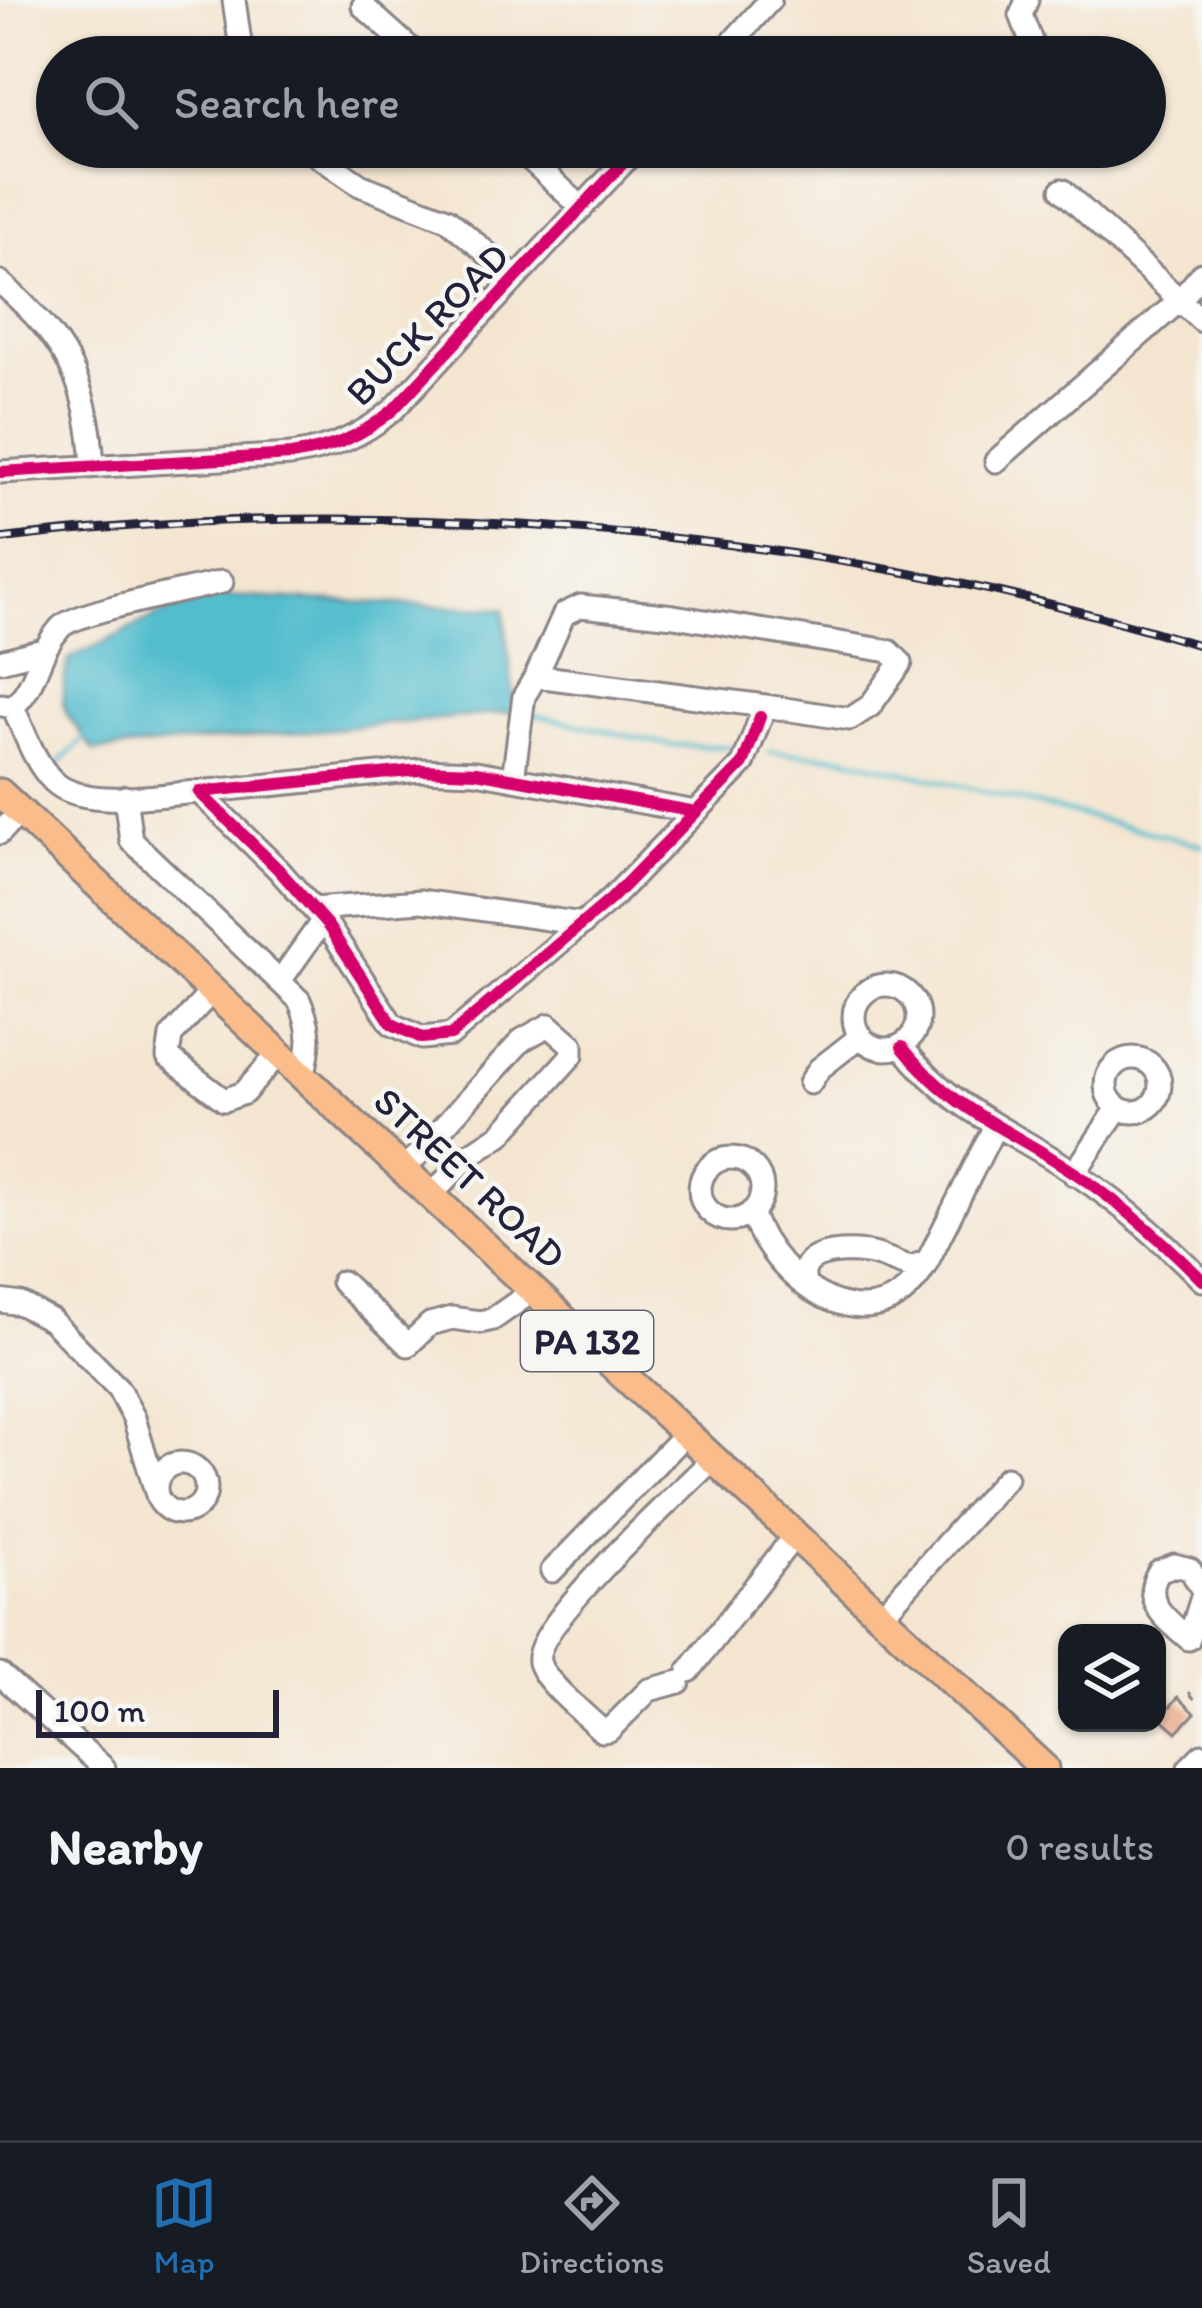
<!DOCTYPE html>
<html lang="en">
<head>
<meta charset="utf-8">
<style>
	:root { --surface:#171b24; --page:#242831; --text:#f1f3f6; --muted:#9ea1a6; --line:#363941; --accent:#1f6fb2 }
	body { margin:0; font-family:Itim,sans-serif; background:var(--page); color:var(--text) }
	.controls { position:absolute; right:36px; bottom:36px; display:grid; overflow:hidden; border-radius:24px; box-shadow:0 3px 9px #0004 }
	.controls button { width:108px; height:108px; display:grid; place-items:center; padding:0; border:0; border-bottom:3px solid var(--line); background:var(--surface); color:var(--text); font:60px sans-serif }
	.scale { position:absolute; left:36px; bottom:30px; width:243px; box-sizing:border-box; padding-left:12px; border:6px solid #22223b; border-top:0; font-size:33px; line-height:42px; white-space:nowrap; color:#22223b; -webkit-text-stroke:9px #f6f6f2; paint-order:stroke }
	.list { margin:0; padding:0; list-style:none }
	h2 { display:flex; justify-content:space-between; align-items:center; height:156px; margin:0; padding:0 48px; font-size:51px }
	h2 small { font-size:39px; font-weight:400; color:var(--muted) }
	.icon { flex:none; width:66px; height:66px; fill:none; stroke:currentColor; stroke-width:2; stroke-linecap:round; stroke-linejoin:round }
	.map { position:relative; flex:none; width:1202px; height:1768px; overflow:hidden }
	.search { position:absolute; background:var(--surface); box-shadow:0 3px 9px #0004; left:36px; right:36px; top:36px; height:132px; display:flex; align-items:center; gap:30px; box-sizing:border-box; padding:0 42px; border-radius:66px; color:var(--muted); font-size:45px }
	.sheet { height:372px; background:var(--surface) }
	nav { display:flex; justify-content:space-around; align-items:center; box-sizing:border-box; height:168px; border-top:3px solid var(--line); background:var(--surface); font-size:33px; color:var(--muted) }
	nav a { display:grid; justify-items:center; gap:6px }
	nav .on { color:var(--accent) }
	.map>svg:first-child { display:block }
	.water { fill:#52bdce; stroke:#3a7084; stroke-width:3 }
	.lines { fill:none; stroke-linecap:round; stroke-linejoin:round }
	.stream { stroke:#52bdce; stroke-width:4.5 }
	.building { fill:#e7a07b }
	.minor-casing { stroke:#8b8486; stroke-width:27 }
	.major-casing { stroke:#8b8486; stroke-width:33 }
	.path { stroke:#8b8486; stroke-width:3; stroke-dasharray:9 9; stroke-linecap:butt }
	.minor { stroke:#fff; stroke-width:21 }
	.major { stroke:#f9bc8a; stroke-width:27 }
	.rail-casing { stroke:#22223b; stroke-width:9 }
	.rail { stroke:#f6f6f2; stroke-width:4.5; stroke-dasharray:14; stroke-linecap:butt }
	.cycleway-casing { stroke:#f6f6f2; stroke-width:20 }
	.cycleway { stroke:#d6006c; stroke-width:12 }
	.labels { text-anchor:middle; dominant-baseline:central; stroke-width:9; stroke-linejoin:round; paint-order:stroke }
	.shield { fill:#f6f6f2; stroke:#626272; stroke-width:3 }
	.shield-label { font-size:36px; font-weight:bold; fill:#22223b }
	.street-label { font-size:39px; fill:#22223b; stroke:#f6f6f2 }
</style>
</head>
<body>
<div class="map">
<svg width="1202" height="1768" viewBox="0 0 1202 1768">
	<rect width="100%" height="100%" fill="#f6f6f2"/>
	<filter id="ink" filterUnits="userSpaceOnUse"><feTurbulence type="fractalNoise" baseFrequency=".00833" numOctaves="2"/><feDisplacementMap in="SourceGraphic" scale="24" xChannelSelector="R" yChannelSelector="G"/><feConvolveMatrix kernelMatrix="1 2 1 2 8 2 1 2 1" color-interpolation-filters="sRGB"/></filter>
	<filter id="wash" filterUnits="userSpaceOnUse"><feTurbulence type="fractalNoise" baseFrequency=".004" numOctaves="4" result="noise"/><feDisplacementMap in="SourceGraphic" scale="48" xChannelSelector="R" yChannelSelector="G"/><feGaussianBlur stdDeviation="2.7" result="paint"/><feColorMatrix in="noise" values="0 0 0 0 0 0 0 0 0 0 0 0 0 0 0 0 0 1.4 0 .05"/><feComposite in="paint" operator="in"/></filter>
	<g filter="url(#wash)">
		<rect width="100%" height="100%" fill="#f4e5d0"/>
		<path class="water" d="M200,595L504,609L515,712L94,751C65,708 55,716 69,659Z"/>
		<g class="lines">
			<path class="stream" d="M530,714L670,745L736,747
				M770,752L843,757L1202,845
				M57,765L85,738"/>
		</g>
		<g id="blocks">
			<path class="building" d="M1178,1697L1195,1713L1177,1732L1161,1718Z"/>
		</g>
	</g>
	<g filter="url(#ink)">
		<use href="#blocks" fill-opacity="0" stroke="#8b8486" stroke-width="3"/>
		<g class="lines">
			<defs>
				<path id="minor" d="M234,0L242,57
					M1027,0L1021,15L1031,41
					M363,6L420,57
					M719,57L770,0
					M305,147L360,185L447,219L516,278
					M517,147L582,208
					M1062,190L1202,321
					M0,282C65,340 87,377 93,465
					M996,461L1180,300L1202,274
					M0,472L291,455C331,449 362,436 393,410L638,147
					M0,661L43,650
					M2,705L13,707C24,731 34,762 53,781C82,810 161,794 199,792
					M13,707C39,683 35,656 60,628C75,611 192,590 222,582
					M513,779L524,696L536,676
					M125,797L131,840L299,1000C312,1029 311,1046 303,1076
					M696,812L476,772L420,770L199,792L278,869L328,926L392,1024L422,1038L451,1035L611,899L743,764L765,706L850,719L870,706L901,663L889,651L674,616L581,606L564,614L536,676L765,706
					M0,833L20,812
					M313,909L421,901L583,924
					M280,981L323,920
					M854 1017a32 32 0 1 1 64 0a32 32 0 1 1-64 0Z
					M212,991L171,1036L168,1057L224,1100L244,1093L279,1053
					M902,1047C950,1107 996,1123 1058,1162C1111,1195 1159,1236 1202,1280
					M1106 1085a27 27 0 1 1 54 0a27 27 0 1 1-54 0Z
					M810,1083L819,1069L861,1036
					M700 1189a31 31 0 1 1 62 0a31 31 0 1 1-62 0Z
					M404,1170L522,1040L549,1025L572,1045V1055L500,1135L471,1154L431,1195
					M1074,1174L1118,1108
					M751,1212C776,1287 879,1356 928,1260
					M342,1282L408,1345L430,1324L452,1318L480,1322L493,1319L533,1291
					M806,1286C793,1250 844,1250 867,1253C884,1255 897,1265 913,1267L928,1260L995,1126
					M0,1301L21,1304L51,1320L118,1388L134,1418L156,1492
					M156 1488a25 25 0 1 1 50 0a25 25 0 1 1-50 0Z
					M552,1571L686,1433
					M1202,1589L1190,1569L1174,1565L1159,1571C1140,1601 1167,1620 1189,1639L1202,1597
					M881,1616L1006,1478
					M689,1671L795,1535
					M0,1674L104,1768
					M679,1682L649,1690L609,1730L602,1731C586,1715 544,1682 539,1662C532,1626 683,1489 713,1459
					M1189,1768L1202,1755"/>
				<path id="major" d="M0,793L1044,1768"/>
			</defs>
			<use href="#minor" class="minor-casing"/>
			<use href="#major" class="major-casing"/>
			<path class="path" d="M1189,1692L1195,1700"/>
			<use href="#minor" class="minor"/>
			<use href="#major" class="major"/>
			<defs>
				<path id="rail" d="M0,539C387,491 830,531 1202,646"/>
			</defs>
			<use href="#rail" class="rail-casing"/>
			<use href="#rail" class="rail"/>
			<defs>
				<path id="cycleway" d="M0,472L291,455C331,449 362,436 393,410L638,147
					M696,812L476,772L420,770L199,792L278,869L328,926L392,1024L422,1038L451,1035L611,899L743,764L760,717
					M902,1047C950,1107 996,1123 1058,1162C1111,1195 1159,1236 1202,1280"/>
			</defs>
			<use href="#cycleway" class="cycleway-casing"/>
			<use href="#cycleway" class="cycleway"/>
		</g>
	</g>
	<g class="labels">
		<rect class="shield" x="521" y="1311" width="132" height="60" rx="9"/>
		<g class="shield-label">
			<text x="587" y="1341">PA 132</text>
		</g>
		<g class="street-label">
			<text transform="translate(427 324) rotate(-45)">BUCK ROAD</text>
			<text transform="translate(470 1178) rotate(43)">STREET ROAD</text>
		</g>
	</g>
</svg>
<div class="controls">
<button><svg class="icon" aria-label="layers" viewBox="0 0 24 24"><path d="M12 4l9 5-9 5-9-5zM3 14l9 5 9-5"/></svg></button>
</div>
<div class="scale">100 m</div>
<div class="search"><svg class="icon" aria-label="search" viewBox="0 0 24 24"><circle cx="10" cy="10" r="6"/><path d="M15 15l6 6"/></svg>Search here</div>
</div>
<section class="sheet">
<h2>Nearby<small>0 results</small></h2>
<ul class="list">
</ul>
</section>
<nav>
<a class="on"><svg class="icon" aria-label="map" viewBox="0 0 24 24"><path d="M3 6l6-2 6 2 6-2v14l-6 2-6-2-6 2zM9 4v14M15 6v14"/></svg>Map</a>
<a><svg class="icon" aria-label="directions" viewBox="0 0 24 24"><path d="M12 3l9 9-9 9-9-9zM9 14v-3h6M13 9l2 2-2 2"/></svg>Directions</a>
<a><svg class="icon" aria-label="saved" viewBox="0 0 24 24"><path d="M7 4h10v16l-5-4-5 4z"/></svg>Saved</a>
</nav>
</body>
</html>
